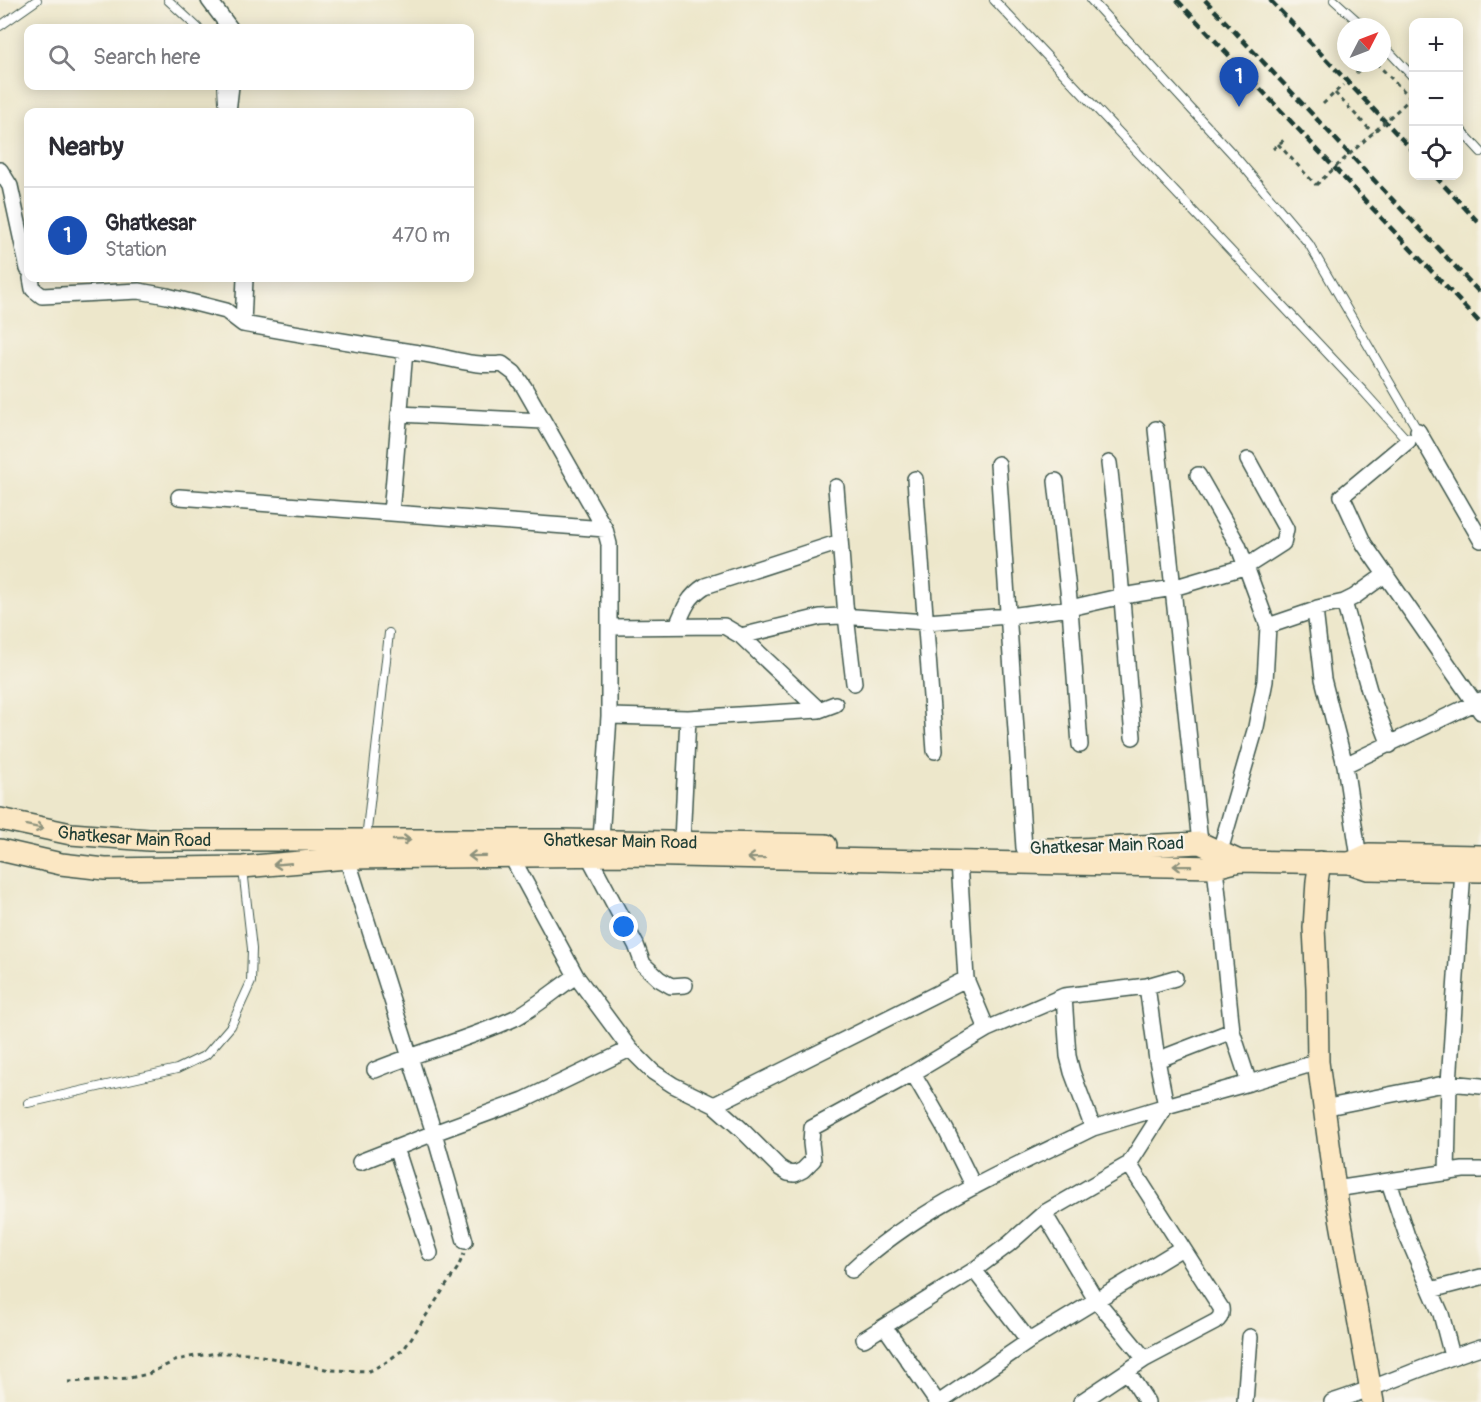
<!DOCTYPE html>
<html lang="en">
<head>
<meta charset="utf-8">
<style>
	:root { --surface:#fff; --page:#f2f2f3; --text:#2b2b33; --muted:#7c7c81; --line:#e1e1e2; --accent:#0b8043 }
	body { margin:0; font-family:Pangolin,sans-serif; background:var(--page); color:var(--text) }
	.controls { position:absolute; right:18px; top:18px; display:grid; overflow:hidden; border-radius:12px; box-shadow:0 3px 15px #0003 }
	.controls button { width:54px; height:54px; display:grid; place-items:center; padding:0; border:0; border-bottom:2px solid var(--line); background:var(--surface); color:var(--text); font:30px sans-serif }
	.compass { position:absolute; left:1337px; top:18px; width:54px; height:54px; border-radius:50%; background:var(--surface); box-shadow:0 3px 15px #0003; rotate:48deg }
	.you { position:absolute; left:624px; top:927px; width:21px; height:21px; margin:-15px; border:4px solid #fff; border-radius:50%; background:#1a73e8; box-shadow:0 0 0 9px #1a73e833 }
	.badge { display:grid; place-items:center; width:39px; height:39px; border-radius:50%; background:var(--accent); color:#fff; font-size:20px; font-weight:700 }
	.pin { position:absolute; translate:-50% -50px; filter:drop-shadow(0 2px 3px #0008) }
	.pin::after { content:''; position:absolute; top:32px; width:21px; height:18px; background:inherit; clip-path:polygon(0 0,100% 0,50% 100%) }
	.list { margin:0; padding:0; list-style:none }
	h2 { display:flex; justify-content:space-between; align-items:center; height:78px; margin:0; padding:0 24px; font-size:26px }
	h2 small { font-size:20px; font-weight:400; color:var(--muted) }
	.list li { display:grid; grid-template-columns:39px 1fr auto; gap:18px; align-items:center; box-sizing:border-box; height:96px; padding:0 24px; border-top:2px solid var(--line) }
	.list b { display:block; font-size:22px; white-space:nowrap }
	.list p { margin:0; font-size:20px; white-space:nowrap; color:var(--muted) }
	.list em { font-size:20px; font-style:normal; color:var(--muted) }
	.icon { flex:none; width:33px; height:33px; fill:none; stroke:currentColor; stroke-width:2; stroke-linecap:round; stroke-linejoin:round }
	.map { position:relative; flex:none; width:1481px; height:1402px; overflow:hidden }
	.search { position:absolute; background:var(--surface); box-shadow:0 3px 15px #0003; left:24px; top:24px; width:450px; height:66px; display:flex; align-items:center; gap:15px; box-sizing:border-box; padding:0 21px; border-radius:12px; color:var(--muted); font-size:22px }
	.panel { position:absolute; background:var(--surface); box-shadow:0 3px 15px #0003; left:24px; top:108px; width:450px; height:174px; border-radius:12px }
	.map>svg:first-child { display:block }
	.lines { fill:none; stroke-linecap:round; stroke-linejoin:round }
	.service-casing { stroke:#3e564b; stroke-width:10 }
	.minor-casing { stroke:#3e564b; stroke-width:18 }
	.secondary-casing { stroke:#3e564b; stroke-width:24 }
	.path { stroke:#3e564b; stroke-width:3; stroke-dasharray:4.5 4.5; stroke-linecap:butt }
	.service { stroke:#fff; stroke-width:8 }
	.minor { stroke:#fff; stroke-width:15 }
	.secondary { stroke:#fbe7c3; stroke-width:21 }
	.rail { stroke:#1f3d34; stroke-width:4.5; stroke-dasharray:9 4.5; stroke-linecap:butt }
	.path-bridge { stroke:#3e564b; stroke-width:3; stroke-dasharray:4.5 4.5; stroke-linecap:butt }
	.oneway { stroke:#8d927c }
	.labels { text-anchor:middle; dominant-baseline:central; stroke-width:4.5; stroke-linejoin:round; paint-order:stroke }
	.street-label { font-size:18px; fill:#1f3d34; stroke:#f7f3e8 }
</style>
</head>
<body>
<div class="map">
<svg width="1481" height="1402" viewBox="0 0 1481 1402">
	<rect width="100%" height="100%" fill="#f7f3e8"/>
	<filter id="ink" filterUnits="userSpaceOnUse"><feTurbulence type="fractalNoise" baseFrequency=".0167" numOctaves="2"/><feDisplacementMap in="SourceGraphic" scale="12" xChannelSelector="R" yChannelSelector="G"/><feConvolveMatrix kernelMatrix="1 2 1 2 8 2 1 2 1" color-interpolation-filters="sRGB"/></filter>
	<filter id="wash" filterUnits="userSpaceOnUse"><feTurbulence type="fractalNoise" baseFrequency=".008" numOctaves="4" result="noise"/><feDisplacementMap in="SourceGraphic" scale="24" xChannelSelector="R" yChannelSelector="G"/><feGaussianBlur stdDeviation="1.35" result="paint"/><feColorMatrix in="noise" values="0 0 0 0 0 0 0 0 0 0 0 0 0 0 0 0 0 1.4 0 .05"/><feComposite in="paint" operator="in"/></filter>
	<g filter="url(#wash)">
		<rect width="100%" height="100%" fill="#ede7cb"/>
	</g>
	<g filter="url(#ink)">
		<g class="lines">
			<defs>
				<path id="service" d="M168,0L198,28
					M994,0L1364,392L1408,441L1410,440
					M1091,0L1239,161L1309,244L1418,431
					M1334,0L1364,27
					M0,26L37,0
					M1382,44L1414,78
					M222,86L223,102
					M1458,127L1481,152
					M366,839L389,633
					M28,1103L177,1069L206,1055L231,1026L251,982L252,949L243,869"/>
				<path id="minor" d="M209,0L230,28
					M228,112L231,86
					M0,170L10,186L28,269
					M31,278L33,289L42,296L139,291L167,296L226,311L243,324
					M245,278L243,324C304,335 364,345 425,354C451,358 475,367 502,364L514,373L524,387L605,529L609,544V716L601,840
					M399,414L543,421
					M1156,429L1200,843
					M1418,431L1481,540
					M1408,441L1342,496L1364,544L1481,712
					M1109,463C1120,554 1125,645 1133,737
					M998,464L1024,848
					M1198,475L1238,545L1268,626L1265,681L1256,727L1220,851
					M915,479L935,751
					M1056,481L1070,608L1080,745
					M836,487L846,616L854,683
					M179,497L605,529
					M391,513L405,351
					M1344,602L1369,690L1390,745
					M677,626C684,608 689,596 705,586L840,542
					M1268,626L1315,610
					M609,627L724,626L741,636L820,617L841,616L926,622L1009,616L1070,608L1123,596L1173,588L1247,566L1283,543L1286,529L1248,460
					M741,636L819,710
					M609,716L688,718L819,710L835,704
					M1345,765L1481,700
					M682,841L688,718
					M588,855L636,945L643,964L659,979L671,986L685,985
					M511,856L576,976L630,1049L653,1072L673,1085L714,1105L741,1129L780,1168L788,1173L795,1174L803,1170L813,1160L811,1143L812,1128L913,1073
					M347,858L434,1133L360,1162
					M1359,858L1345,765L1323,679L1315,610L1317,608L1344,602L1354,597L1386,574
					M959,861L966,979L987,1029L1064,996L1147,986L1175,978
					M1215,867L1232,1031L1249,1083L1318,1062
					M1147,986L1157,1060
					M1232,1031L1157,1060L1166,1106L1249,1083
					M375,1070C421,1051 470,1039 515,1018C536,1007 556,989 576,976
					M714,1105L966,979
					M1323,1108L1449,1083L1481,1086
					M396,1148L430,1253
					M1447,1173L1449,1083L1463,870
					M1389,1182L1407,1236L1441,1314L1452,1356
					M974,1187L946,1130L913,1073L987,1029
					M1335,1189L1463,1170H1481
					M1044,1213L1096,1300L1145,1359
					M465,1241L434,1133L524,1100L630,1049
					M852,1270C920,1206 1010,1169 1093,1128
					M974,1270L1029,1341
					M1431,1290L1481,1277
					M885,1327L937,1402
					M864,1339L974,1270L1009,1244L1044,1213L1129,1164L1166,1106L1093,1128L1072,1072L1068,1056L1064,996
					M1127,1371L1147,1402
					M940,1402L1029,1341L1182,1248
					M1081,1402L1145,1359L1215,1322C1221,1318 1222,1314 1221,1308L1129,1164
					M1245,1402L1250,1337
					M1332,1402C1383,1386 1430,1363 1481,1347"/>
				<g id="secondary">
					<path id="s1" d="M0,819L71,834L149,840H563L826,845"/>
					<path d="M1046,849H1079L1200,843L1239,861"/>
					<path d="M0,850L61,864L105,869L243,867L347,858L631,855L1215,867L1239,861L1350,863L1368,869L1481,871"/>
					<path d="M1320,862L1317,881L1314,928L1317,988L1318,1062L1335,1189L1373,1402"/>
					<path d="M1350,863L1369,854L1481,856"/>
				</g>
			</defs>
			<use href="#service" class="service-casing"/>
			<use href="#minor" class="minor-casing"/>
			<use href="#secondary" class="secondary-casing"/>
			<path class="path" d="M1376,63L1411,98
				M1356,73L1367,63
				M1335,93L1373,133
				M1323,104L1343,85
				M1278,144L1316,185
				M1273,149L1286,138
				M68,1382L130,1378L148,1374L175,1361L189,1357L218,1353H247L330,1370L369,1371L385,1363L404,1349L457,1269L464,1254"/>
			<use href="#service" class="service"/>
			<use href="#minor" class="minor"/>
			<use href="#secondary" class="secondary"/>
			<path class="rail" d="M1177,0L1481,324
				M1205,0L1481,294
				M1270,0L1414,152
				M1435,176L1481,225"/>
			<path class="path-bridge" d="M1316,185L1411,98"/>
		</g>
		<defs><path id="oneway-shaft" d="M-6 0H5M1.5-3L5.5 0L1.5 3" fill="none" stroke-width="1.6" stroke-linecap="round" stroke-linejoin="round" transform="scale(1.5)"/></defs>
		<g class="oneway">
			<use href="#oneway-shaft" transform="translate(35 827) rotate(12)"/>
			<use href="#oneway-shaft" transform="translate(402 840)"/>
			<use href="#oneway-shaft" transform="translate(477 856) rotate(179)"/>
			<use href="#oneway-shaft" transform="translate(756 858) rotate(-179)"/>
			<use href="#oneway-shaft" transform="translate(282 864) rotate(175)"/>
			<use href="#oneway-shaft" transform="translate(1182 866) rotate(-179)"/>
		</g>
	</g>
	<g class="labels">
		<g class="street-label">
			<text stroke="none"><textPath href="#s1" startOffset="136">Ghatkesar Main Road</textPath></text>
			<text stroke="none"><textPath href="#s1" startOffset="622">Ghatkesar Main Road</textPath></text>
			<text transform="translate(1107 846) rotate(-2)">Ghatkesar Main Road</text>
		</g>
	</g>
</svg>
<div class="controls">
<button>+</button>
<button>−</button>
<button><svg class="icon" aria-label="locate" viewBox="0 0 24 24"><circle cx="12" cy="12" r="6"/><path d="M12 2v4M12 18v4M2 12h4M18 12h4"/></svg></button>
</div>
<svg class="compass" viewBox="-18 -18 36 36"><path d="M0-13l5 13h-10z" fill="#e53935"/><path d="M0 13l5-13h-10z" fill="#7c7c81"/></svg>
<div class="you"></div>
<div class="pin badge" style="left:1239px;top:107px;background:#1a4fb4">1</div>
<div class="search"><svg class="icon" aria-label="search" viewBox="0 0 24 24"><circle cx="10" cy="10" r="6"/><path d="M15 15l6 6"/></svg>Search here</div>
<section class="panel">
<h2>Nearby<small></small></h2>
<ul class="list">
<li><span class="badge" style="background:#1a4fb4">1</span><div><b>Ghatkesar</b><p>Station</p></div><em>470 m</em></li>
</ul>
</section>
</div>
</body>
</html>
